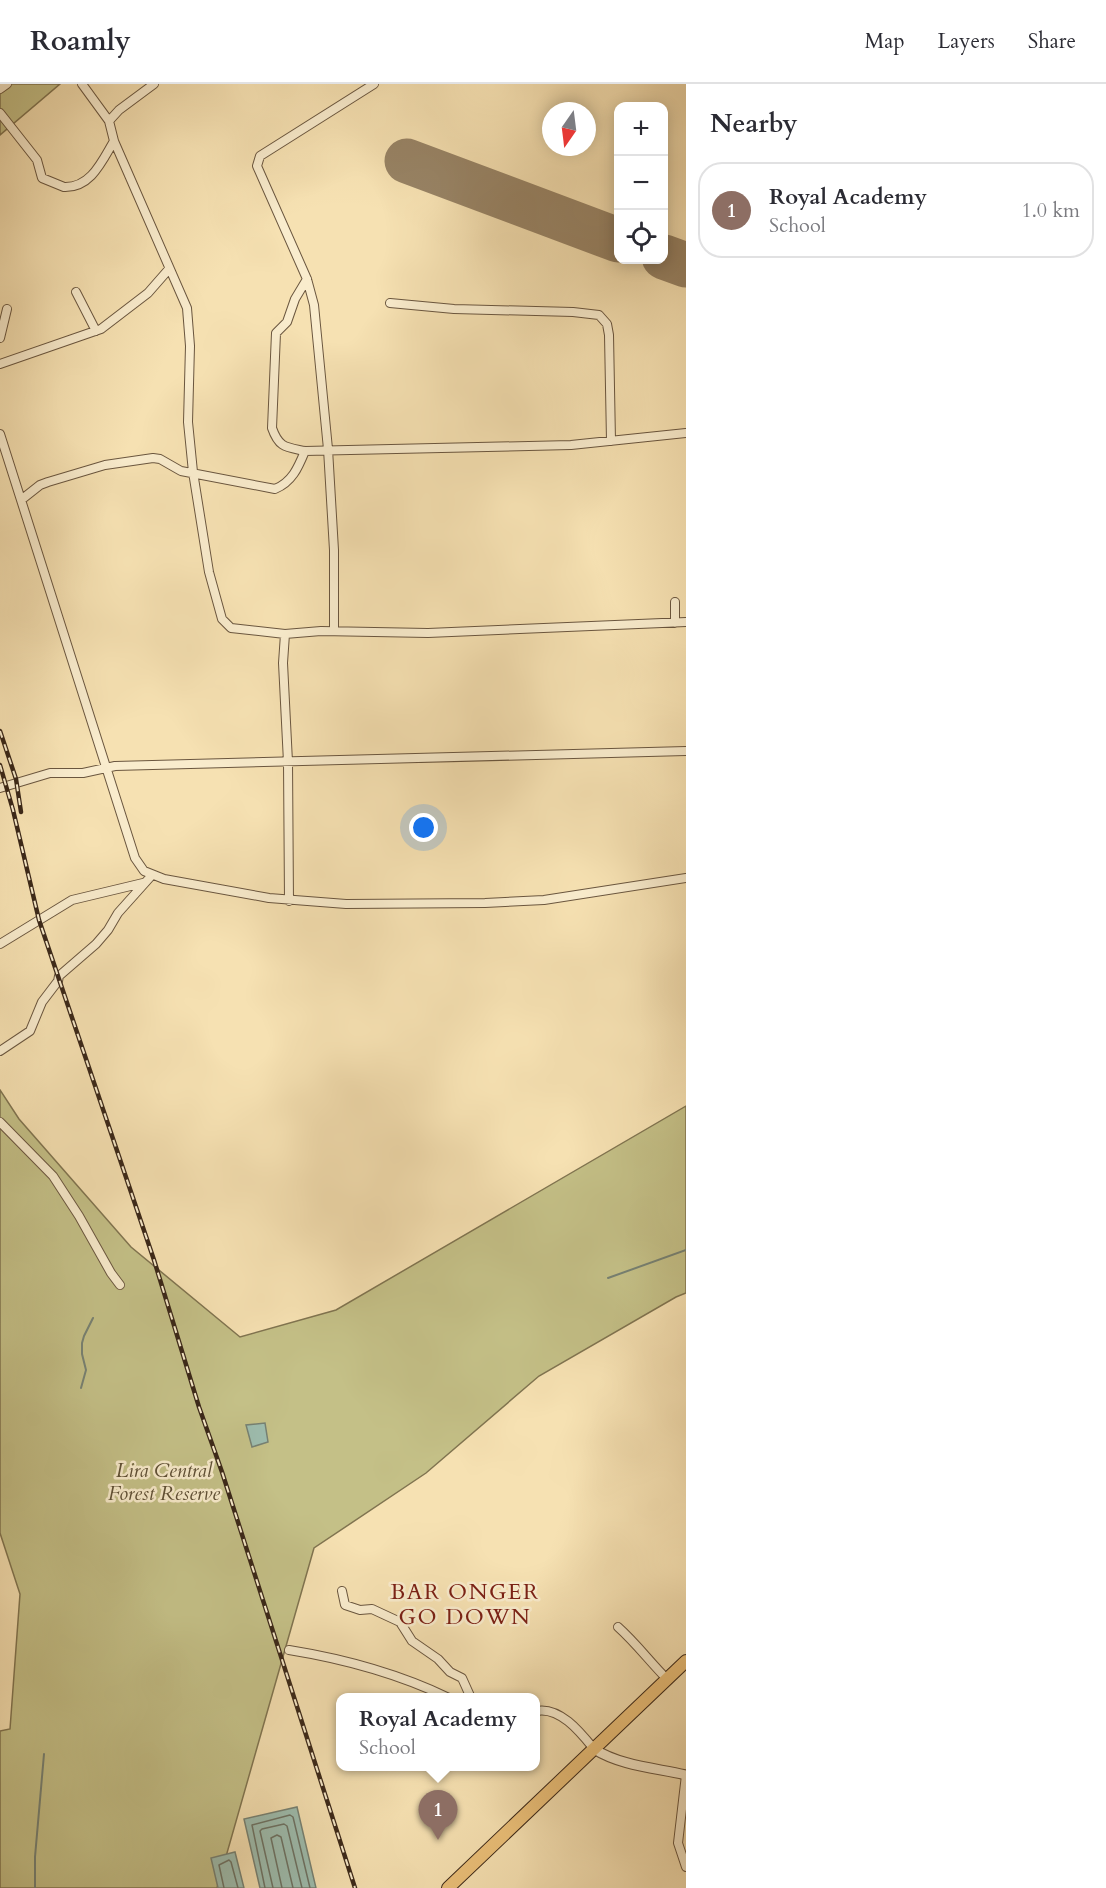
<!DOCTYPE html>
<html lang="en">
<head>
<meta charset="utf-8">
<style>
	:root { --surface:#fff; --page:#f7f7f7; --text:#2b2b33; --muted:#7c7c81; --line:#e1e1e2; --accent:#8f2418 }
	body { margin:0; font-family:Cardo,serif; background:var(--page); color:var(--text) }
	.controls { position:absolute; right:18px; top:18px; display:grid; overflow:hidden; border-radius:12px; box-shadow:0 3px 15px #0003 }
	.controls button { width:54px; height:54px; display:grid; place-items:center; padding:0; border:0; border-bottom:2px solid var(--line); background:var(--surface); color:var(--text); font:30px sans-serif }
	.compass { position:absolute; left:542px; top:18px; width:54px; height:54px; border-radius:50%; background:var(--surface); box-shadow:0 3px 15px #0003; rotate:194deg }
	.you { position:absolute; left:424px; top:744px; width:21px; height:21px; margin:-15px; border:4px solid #fff; border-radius:50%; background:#1a73e8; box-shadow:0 0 0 9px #1a73e833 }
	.badge { display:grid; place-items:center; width:39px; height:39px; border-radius:50%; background:var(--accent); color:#fff; font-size:20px; font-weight:700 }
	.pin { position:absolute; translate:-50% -50px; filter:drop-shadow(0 2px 3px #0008) }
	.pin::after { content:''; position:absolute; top:32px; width:21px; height:18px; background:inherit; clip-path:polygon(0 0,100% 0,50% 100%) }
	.popup { position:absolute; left:336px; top:1609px; width:204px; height:78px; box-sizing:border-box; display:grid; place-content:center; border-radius:12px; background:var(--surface); filter:drop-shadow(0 2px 4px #0005); font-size:20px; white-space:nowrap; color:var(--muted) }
	.popup b { font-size:22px; color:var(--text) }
	.popup::after { content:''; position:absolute; left:50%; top:100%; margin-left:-12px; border:12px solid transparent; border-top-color:var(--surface) }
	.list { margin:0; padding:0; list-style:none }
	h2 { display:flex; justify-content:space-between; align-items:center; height:78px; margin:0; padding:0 24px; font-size:26px }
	h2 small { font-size:20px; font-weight:400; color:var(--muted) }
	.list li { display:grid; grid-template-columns:39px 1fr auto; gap:18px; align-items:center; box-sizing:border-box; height:96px; margin:0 12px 12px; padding:0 12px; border:2px solid var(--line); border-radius:24px }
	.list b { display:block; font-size:22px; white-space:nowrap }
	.list p { margin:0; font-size:20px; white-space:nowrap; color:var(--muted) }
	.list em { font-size:20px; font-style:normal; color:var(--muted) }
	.icon { flex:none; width:33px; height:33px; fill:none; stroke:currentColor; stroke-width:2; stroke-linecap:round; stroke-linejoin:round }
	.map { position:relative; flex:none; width:686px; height:1804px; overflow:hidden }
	header { display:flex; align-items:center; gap:36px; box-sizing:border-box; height:84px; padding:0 30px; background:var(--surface); border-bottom:2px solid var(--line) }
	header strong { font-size:28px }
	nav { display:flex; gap:33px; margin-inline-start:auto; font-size:21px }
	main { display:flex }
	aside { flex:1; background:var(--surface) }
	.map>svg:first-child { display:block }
	.green { fill:#c4c087; stroke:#807450; stroke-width:1.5 }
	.water { fill:#9dbdaf; stroke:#768173; stroke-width:1.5 }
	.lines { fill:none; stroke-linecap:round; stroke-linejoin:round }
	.shore { stroke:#6c7264; stroke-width:1.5 }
	.stream { stroke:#768173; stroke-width:2 }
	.runway { stroke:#988466; stroke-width:45 }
	.minor-casing { stroke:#6a563f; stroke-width:10 }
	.tertiary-casing { stroke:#6a563f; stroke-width:11 }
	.primary-casing { stroke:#3b2819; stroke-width:14 }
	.minor { stroke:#f9eccd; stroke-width:8 }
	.tertiary { stroke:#f9eccd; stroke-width:9 }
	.primary { stroke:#ebc079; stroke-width:12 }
	.rail-casing { stroke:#3b2819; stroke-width:4.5 }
	.rail { stroke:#f9eccd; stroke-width:2; stroke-dasharray:7; stroke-linecap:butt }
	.labels { text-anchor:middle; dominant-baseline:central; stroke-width:5; stroke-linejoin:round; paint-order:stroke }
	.park-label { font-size:20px; font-style:italic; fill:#5d4e34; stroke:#f9eccd }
	.quarter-label { font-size:22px; letter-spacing:1.5px; fill:#7a1f14; stroke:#f9eccd }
</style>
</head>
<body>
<header>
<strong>Roamly</strong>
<nav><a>Map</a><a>Layers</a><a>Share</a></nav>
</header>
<main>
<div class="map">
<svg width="686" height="1804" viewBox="0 0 686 1804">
	<rect width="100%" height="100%" fill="#f6e1b2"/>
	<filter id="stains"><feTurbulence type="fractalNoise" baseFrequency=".00333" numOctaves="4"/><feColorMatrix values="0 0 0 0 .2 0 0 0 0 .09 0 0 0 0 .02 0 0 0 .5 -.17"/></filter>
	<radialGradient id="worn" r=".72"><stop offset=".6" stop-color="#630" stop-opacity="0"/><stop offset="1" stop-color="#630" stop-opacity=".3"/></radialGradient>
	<path class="green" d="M0,0H60L0,51Z
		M0,1006L19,1035L131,1163L240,1253L336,1226L686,1022V1209L676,1213L539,1292L426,1389L314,1464L217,1804H0V1647L10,1645L20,1510L0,1449Z"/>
	<path class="water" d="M265,1339L268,1358L252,1363L246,1341Z
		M297,1723L316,1804H260L244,1735Z
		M235,1768L244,1804H218L211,1774Z"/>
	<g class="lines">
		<path class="shore" d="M224,1804L219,1781L229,1776L231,1778L238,1804
			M265,1804L252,1741L290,1731L293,1733L310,1804
			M273,1804L260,1747L262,1745L284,1740L287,1742L302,1804
			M282,1804L271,1754L277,1751L281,1753L293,1804"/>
		<path class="stream" d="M608,1194L686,1166
			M81,1304L86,1286L82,1270V1259L84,1252L93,1234
			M35,1804V1773L44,1670"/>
		<path class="runway" d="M407,77L618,156
			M664,173L686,181"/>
		<defs>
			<path id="minor" d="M82,0L109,37L114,57L187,224L190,262L188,338L193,388L209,488L222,535L231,544L285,550
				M0,5L7,0
				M0,29L37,76L42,94L64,103C91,104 102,77 114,57
				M109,37L119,26L154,0
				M76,208L96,247
				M390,219L454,225L573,228L599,231L607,240L609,251L611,357
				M0,254L7,225
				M0,280L101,245L148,209L169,185
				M0,350L135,774L144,787L164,795L269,814L346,820L485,819L544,816L686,794
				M305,367C286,363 279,364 272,344L276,249L287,238L295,215L307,195
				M21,416L40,401L48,398L105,381L153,374L160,375L181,387L275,405C292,398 298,384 305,367L571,361L686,349
				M675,518V539
				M334,547V466L328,365L314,221L307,195L257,82L260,72L374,0
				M0,704L50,689H83L115,682L686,667
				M289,817L288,678L283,579L285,550L321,547L428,549L686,538
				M0,860L72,816L143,799
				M0,967L30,947L42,918L58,897L59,892L96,860L108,846L118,829L152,791
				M0,1038L53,1092L79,1132L111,1189L120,1201
				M342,1507L345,1521L360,1526L372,1525L400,1538L412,1557L438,1575L450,1588L462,1594L471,1614
				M618,1543C636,1559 650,1578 667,1595
				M289,1566C345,1575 397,1589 449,1614
				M536,1627C560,1622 581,1649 594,1665
				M686,1691L678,1759L686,1783"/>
			<path id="tertiary" d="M594,1665C621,1682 656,1684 686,1691"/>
			<path id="primary" d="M448,1804L686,1577"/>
		</defs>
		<use href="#minor" class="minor-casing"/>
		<use href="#tertiary" class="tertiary-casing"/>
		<use href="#primary" class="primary-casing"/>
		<use href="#minor" class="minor"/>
		<use href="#tertiary" class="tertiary"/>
		<use href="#primary" class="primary"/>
		<defs>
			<path id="rail" d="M0,647L16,695L21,728
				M0,681L13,726L39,836L154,1176L199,1323L222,1388L355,1804"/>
		</defs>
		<use href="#rail" class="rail-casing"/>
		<use href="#rail" class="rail"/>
	</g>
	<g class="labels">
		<g class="park-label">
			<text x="164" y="1386">Lira Central<tspan x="164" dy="23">Forest Reserve</tspan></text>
		</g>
		<g class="quarter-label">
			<text x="465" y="1508">BAR ONGER<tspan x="465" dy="25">GO DOWN</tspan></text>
		</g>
	</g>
	<rect width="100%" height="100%" filter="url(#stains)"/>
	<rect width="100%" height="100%" fill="url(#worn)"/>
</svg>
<div class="controls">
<button>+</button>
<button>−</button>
<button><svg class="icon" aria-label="locate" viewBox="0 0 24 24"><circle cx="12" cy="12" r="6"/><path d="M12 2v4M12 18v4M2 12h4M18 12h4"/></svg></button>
</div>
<svg class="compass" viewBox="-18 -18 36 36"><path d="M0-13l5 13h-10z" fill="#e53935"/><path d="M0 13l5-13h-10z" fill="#7c7c81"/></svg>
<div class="you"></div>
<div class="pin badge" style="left:438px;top:1756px;background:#8d6e63">1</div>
<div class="popup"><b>Royal Academy</b>School</div>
</div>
<aside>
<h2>Nearby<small></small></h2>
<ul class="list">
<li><span class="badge" style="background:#8d6e63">1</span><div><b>Royal Academy</b><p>School</p></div><em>1.0 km</em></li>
</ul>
</aside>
</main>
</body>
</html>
